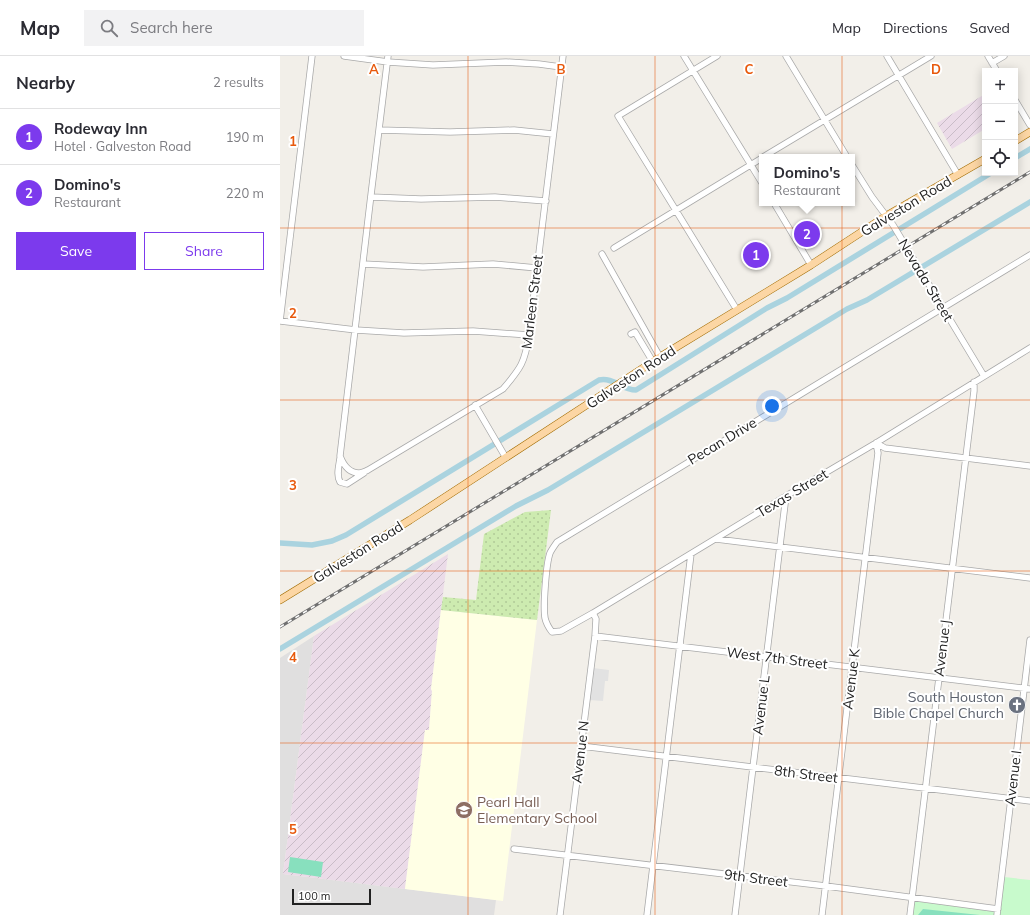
<!DOCTYPE html>
<html lang="en">
<head>
<meta charset="utf-8">
<style>
	:root { --surface:#fff; --page:#f2f2f3; --text:#2b2b33; --muted:#7c7c81; --line:#e1e1e2; --accent:#7c3aed }
	body { margin:0; font-family:Mulish,sans-serif; background:var(--page); color:var(--text) }
	.controls { position:absolute; right:12px; top:12px; display:grid; overflow:hidden; border-radius:0px; box-shadow:0 2px 10px #0003 }
	.controls button { width:36px; height:36px; display:grid; place-items:center; padding:0; border:0; border-bottom:1px solid var(--line); background:var(--surface); color:var(--text); font:20px sans-serif }
	.scale { position:absolute; left:12px; bottom:10px; width:79px; box-sizing:border-box; padding-left:4px; border:2px solid #222; border-top:0; font-size:11px; line-height:14px; white-space:nowrap; color:#222; -webkit-text-stroke:3px #fff; paint-order:stroke }
	.you { position:absolute; left:492px; top:350px; width:14px; height:14px; margin:-10px; border:3px solid #fff; border-radius:50%; background:#1a73e8; box-shadow:0 0 0 6px #1a73e833 }
	.badge { display:grid; place-items:center; width:26px; height:26px; border-radius:50%; background:var(--accent); color:#fff; font-size:13px; font-weight:700 }
	.pin { position:absolute; translate:-50% -50%; border:2px solid #fff; box-shadow:0 1px 4px #0006 }
	.popup { position:absolute; left:479px; top:98px; width:96px; height:52px; box-sizing:border-box; display:grid; place-content:center; border-radius:0px; background:var(--surface); filter:drop-shadow(0 1px 3px #0005); font-size:13px; white-space:nowrap; color:var(--muted) }
	.popup b { font-size:15px; color:var(--text) }
	.popup::after { content:''; position:absolute; left:50%; top:100%; margin-left:-8px; border:8px solid transparent; border-top-color:var(--surface) }
	.list { margin:0; padding:0; list-style:none }
	h2 { display:flex; justify-content:space-between; align-items:center; height:52px; margin:0; padding:0 16px; font-size:17px }
	h2 small { font-size:13px; font-weight:400; color:var(--muted) }
	.list li { display:grid; grid-template-columns:26px 1fr auto; gap:12px; align-items:center; box-sizing:border-box; height:56px; padding:0 16px; border-top:1px solid var(--line) }
	.list b { display:block; font-size:15px; white-space:nowrap }
	.list p { margin:0; font-size:13px; white-space:nowrap; color:var(--muted) }
	.list em { font-size:13px; font-style:normal; color:var(--muted) }
	.actions { display:flex; gap:8px; padding:12px 16px }
	.actions a { flex:1; padding:9px 0; border:1px solid var(--accent); border-radius:0px; text-align:center; font-size:14px; color:var(--accent) }
	.actions .main { background:var(--accent); color:#fff }
	.icon { flex:none; width:22px; height:22px; fill:none; stroke:currentColor; stroke-width:2; stroke-linecap:round; stroke-linejoin:round }
	.map { position:relative; flex:none; width:750px; height:859px; overflow:hidden }
	header { display:flex; align-items:center; gap:24px; box-sizing:border-box; height:56px; padding:0 20px; background:var(--surface); border-bottom:1px solid var(--line) }
	header strong { font-size:19px }
	nav { display:flex; gap:22px; margin-inline-start:auto; font-size:14px }
	.search { width:280px; height:36px; background:var(--page); display:flex; align-items:center; gap:10px; box-sizing:border-box; padding:0 14px; border-radius:0px; color:var(--muted); font-size:15px }
	main { display:flex }
	aside { flex:1; background:var(--surface) }
	.map>svg:first-child { display:block }
	.residential { fill:#e0dfdf }
	.industrial { fill:url(#industrial-furrows) }
	.education { fill:#ffffe5 }
	.grass { fill:url(#grass-dots) }
	.park { fill:#c8facc }
	.pitch { fill:#88e0be }
	.parking { fill:#e2e2e2 }
	.lines { fill:none; stroke-linecap:round; stroke-linejoin:round }
	.canal { stroke:#aad3df; stroke-width:5.5 }
	.minor-casing { stroke:#a9a9a9; stroke-width:7 }
	.major-casing { stroke:#a06b00; stroke-width:8 }
	.minor { stroke:#fff; stroke-width:5.5 }
	.major { stroke:#fcd6a4; stroke-width:7 }
	.rail-casing { stroke:#707070; stroke-width:3 }
	.rail { stroke:#fff; stroke-width:1.5; stroke-dasharray:4.5; stroke-linecap:butt }
	.grid { fill:none; stroke:#e8590c; stroke-width:1; stroke-opacity:0.55 }
	.labels { text-anchor:middle; dominant-baseline:central; stroke-width:4; stroke-linejoin:round; paint-order:stroke }
	.street-label { font-size:14px; fill:#222; stroke:#fff }
	.worship-label { font-size:14px; fill:#5b616d; stroke:#fff; text-anchor:end }
	.education-label { font-size:14px; fill:#785e54; stroke:#fff; text-anchor:start }
	.grid-label { font-size:13px; text-anchor:middle; font-weight:bold; fill:#e8590c; stroke:#fff; stroke-width:4; stroke-linejoin:round; paint-order:stroke }
</style>
</head>
<body>
<header>
<strong>Map</strong>
<div class="search"><svg class="icon" aria-label="search" viewBox="0 0 24 24"><circle cx="10" cy="10" r="6"/><path d="M15 15l6 6"/></svg>Search here</div>
<nav><a>Map</a><a>Directions</a><a>Saved</a></nav>
</header>
<main>
<aside>
<h2>Nearby<small>2 results</small></h2>
<ul class="list">
<li><span class="badge">1</span><div><b>Rodeway Inn</b><p>Hotel · Galveston Road</p></div><em>190 m</em></li>
<li><span class="badge">2</span><div><b>Domino's</b><p>Restaurant</p></div><em>220 m</em></li>
</ul>
<div class="actions"><a class="main">Save</a><a>Share</a></div>
</aside>
<div class="map">
<svg width="750" height="859" viewBox="0 0 750 859">
	<defs>
		<pattern id="industrial-furrows" width="10" height="10" patternUnits="userSpaceOnUse"><rect width="10" height="10" fill="#ebdbe8"/><path d="M-1 1l2-2M0 10L10 0M9 11l2-2" fill="none" stroke="#c9bcc7"/></pattern>
		<pattern id="grass-dots" width="8" height="8" patternUnits="userSpaceOnUse"><rect width="8" height="8" fill="#cdebb0"/><path d="M2 2h.1M6 6h.1" fill="none" stroke="#b0c997" stroke-width="1.8" stroke-linecap="round"/></pattern>
	</defs>
	<rect width="100%" height="100%" fill="#f2efe9"/>
	<path class="residential" d="M34,580L3,818L216,844L214,859H0V602Z"/>
	<path class="industrial" d="M705,38V73L672,93L657,67Z
		M168,498L151,633L152,635L149,675L145,674L125,833L3,818L34,580Z"/>
	<path class="education" d="M161,554L257,564L223,845L125,833L145,674H149L152,635L151,633Z"/>
	<path class="grass" d="M271,454L257,564L161,554L163,541L196,544L204,478L245,456Z"/>
	<path class="park" d="M724,821L750,824V859H632L634,845L720,855Z"/>
	<path class="pitch" d="M10,801L43,806L41,821L8,816Z
		M643,853L700,859H638Z"/>
	<path class="parking" d="M313,612L329,614L328,625H325L323,645L309,644Z"/>
	<g class="lines">
		<path class="canal" d="M735,102L750,93
			M0,487L32,489L52,485L66,479L319,324C334,321 341,334 356,334L487,252L507,242L711,117
			M0,593L236,450L268,434L567,253L587,244L750,146"/>
		<defs>
			<path id="minor" d="M64,0L108,6L153,9L226,6L259,8L281,11
				M108,0L90,147L60,400C63,408 69,417 79,417C81,417 86,415 88,414L223,333C241,312 245,306 249,279L283,0
				M404,0L482,127
				M437,0L338,60L457,254
				M506,0L567,101
				M607,0L678,119
				M708,0L717,15
				M712,7L724,0
				M735,44L750,69
				M99,74L170,76L234,74L273,78
				M483,101L651,0
				M572,109L592,141L613,169L704,320
				M91,141L141,143L215,141L266,145
				M494,147L531,209
				M334,192L482,102
				M322,198L380,301
				M750,199L277,486C275,489 272,493 270,497C266,508 263,551 265,562C266,567 269,572 272,576L281,575L313,557L506,440L596,387L750,292
				M83,208L143,211L213,208L257,212
				M0,265L32,0
				M0,265L76,274L124,277L193,275L249,279
				M351,278L355,276L373,306
				M195,349L226,402
				M596,387L605,392L750,410
				M60,402C59,410 56,419 60,426L67,428L84,417
				M436,483L750,522
				M315,580L750,633
				M301,690L750,745
				M234,793L546,830L718,853
				M280,859L315,580L316,563L313,557
				M367,859L411,498
				M455,859L506,440
				M542,859L598,397L596,387
				M630,859L694,335V326
				M717,859L750,584"/>
			<path id="major" d="M735,85L750,76
				M0,544L130,464L380,301L531,209L606,160L705,103"/>
		</defs>
		<use href="#minor" class="minor-casing"/>
		<use href="#major" class="major-casing"/>
		<use href="#minor" class="minor"/>
		<use href="#major" class="major"/>
		<defs>
			<path id="rail" d="M0,571L750,116"/>
		</defs>
		<use href="#rail" class="rail-casing"/>
		<use href="#rail" class="rail"/>
	</g>
	<path class="grid" d="M188,0V859M375,0V859M562,0V859M0,172H750M0,344H750M0,515H750M0,687H750"/>
	<defs>
		<symbol id="church-disc" viewBox="-11 -11 22 22"><circle r="9.5" fill="#6b7280" stroke="#fff"/><path d="M-1.2-6h2.4v3.5h3.3v2.4h-3.3V6h-2.4V-.1h-3.3v-2.4h3.3Z" fill="#fff"/></symbol>
		<symbol id="school-disc" viewBox="-11 -11 22 22"><circle r="9.5" fill="#8d6e63" stroke="#fff"/><path d="M0-5L7-2L0 1L-7-2ZM-4 1L0 2.5L4 1V4Q0 6-4 4Z" fill="#fff"/></symbol>
	</defs>
	<g fill-rule="evenodd">
		<use href="#church-disc" x="727" y="639" width="20" height="20"/>
		<use href="#school-disc" x="174" y="744" width="20" height="20"/>
	</g>
	<g class="labels">
		<g class="street-label">
			<text transform="translate(626 150) rotate(-31)">Galveston Road</text>
			<text transform="translate(646 224) rotate(59)">Nevada Street</text>
			<text transform="translate(252 246) rotate(-83)">Marleen Street</text>
			<text transform="translate(351 321) rotate(-33)">Galveston Road</text>
			<text transform="translate(442 385) rotate(-31)">Pecan Drive</text>
			<text transform="translate(512 437) rotate(-31)">Texas Street</text>
			<text transform="translate(78 496) rotate(-32)">Galveston Road</text>
			<text transform="translate(662 592) rotate(-83)">Avenue J</text>
			<text transform="translate(497 602) rotate(7)">West 7th Street</text>
			<text transform="translate(571 623) rotate(-83)">Avenue K</text>
			<text transform="translate(481 649) rotate(-83)">Avenue L</text>
			<text transform="translate(300 696) rotate(-83)">Avenue N</text>
			<text transform="translate(526 718) rotate(7)">8th Street</text>
			<text transform="translate(733 722) rotate(-83)">Avenue I</text>
			<text transform="translate(476 822) rotate(7)">9th Street</text>
		</g>
		<g class="worship-label">
			<text x="724" y="641">South Houston<tspan x="724" dy="16">Bible Chapel Church</tspan></text>
		</g>
		<g class="education-label">
			<text x="197" y="746">Pearl Hall<tspan x="197" dy="16">Elementary School</tspan></text>
		</g>
	</g>
	<g class="grid-label">
		<text x="94" y="18">A</text>
		<text x="281" y="18">B</text>
		<text x="469" y="18">C</text>
		<text x="656" y="18">D</text>
		<text x="13" y="90">1</text>
		<text x="13" y="262">2</text>
		<text x="13" y="434">3</text>
		<text x="13" y="606">4</text>
		<text x="13" y="778">5</text>
	</g>
</svg>
<div class="controls">
<button>+</button>
<button>−</button>
<button><svg class="icon" aria-label="locate" viewBox="0 0 24 24"><circle cx="12" cy="12" r="6"/><path d="M12 2v4M12 18v4M2 12h4M18 12h4"/></svg></button>
</div>
<div class="scale">100 m</div>
<div class="you"></div>
<div class="pin badge" style="left:476px;top:199px">1</div>
<div class="pin badge" style="left:527px;top:178px">2</div>
<div class="popup"><b>Domino's</b>Restaurant</div>
</div>
</main>
</body>
</html>
